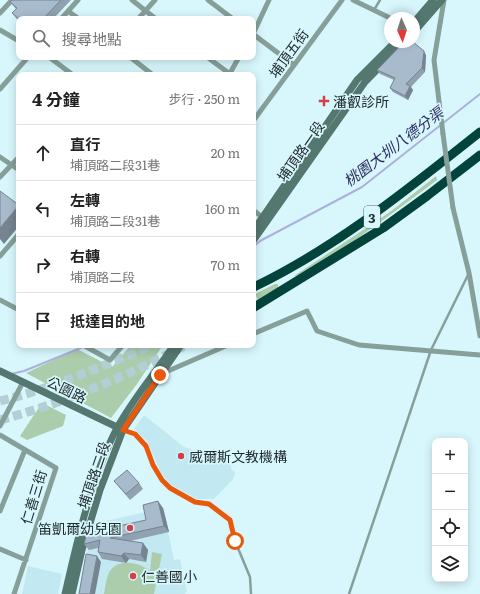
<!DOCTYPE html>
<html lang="zh-TW">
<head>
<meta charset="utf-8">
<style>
	:root { --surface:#fff; --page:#f2f2f2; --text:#222; --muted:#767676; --line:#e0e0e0 }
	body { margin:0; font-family:Literata,"Noto Sans TC",serif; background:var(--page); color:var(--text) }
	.controls { position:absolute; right:12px; bottom:12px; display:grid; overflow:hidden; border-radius:8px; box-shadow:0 2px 10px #0003 }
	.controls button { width:36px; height:36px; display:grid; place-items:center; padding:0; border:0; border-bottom:1px solid var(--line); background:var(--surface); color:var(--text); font:20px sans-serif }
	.compass { position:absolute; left:384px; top:12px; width:36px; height:36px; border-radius:50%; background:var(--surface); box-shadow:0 2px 10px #0003; rotate:177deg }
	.stop { position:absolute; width:12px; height:12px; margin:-9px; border:3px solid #ea580c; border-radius:50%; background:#fff }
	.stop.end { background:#ea580c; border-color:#fff; box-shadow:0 1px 4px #0008 }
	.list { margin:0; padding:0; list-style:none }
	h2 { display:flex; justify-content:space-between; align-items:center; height:52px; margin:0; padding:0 16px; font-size:17px }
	h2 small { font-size:13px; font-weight:400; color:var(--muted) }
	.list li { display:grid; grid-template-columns:26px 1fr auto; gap:12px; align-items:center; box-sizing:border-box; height:56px; padding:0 16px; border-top:1px solid var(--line) }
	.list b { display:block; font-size:15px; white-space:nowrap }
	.list p { margin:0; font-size:13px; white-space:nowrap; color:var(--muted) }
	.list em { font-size:13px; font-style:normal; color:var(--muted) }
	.icon { flex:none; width:22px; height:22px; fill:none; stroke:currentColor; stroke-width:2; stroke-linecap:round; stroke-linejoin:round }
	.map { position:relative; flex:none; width:480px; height:594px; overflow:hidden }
	.search { position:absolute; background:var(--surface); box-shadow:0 2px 10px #0003; left:16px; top:16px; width:240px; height:44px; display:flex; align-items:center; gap:10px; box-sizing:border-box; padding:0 14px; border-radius:8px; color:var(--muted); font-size:15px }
	.panel { position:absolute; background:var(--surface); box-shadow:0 2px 10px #0003; left:16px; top:72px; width:240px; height:276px; border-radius:8px }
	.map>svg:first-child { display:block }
	.built { fill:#c2e8f1 }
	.green { fill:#abcdab }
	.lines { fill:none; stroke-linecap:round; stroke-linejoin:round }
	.stream { stroke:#acb0dc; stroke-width:2 }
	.highway-tunnel { stroke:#b3ced4; stroke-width:9; stroke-dasharray:9 4.5; stroke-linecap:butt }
	.lane { stroke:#879f99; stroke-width:2.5 }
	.street { stroke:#879f99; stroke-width:5 }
	.secondary { stroke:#547870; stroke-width:7 }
	.highway { stroke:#02443b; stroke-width:9 }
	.street-bridge { stroke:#879f99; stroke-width:5 }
	.wall { fill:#90a1b0 }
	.shaded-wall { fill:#768390 }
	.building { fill:#a8bbcd; stroke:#768390 }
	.route { stroke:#ea580c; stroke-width:5 }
	.poi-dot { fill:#d04046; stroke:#d8f7fd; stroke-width:1.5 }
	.labels { text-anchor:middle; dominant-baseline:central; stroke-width:3.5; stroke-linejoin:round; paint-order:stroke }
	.shield { fill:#d8f7fd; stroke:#58696d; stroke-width:1 }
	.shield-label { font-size:13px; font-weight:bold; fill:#212c2f }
	.street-label { font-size:14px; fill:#212c2f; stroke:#d8f7fd }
	.poi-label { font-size:14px; fill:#212c2f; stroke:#d8f7fd; text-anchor:start }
	.water-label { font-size:15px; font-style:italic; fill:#2d2c61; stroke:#d8f7fd }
</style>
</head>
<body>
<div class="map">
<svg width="480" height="594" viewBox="0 0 480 594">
	<rect width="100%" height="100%" fill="#d8f7fd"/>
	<path class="built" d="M144,415L184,447L201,452L216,459H228L232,470L235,472L234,478L214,499H197L170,484L160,471L147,441L134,429Z
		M163,508L174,560L180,559L187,592L184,594H78L93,524Z
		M28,566L62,574L58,594H22Z"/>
	<path class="green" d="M436,176L437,180C417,195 309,277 294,276L390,212Z
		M275,284H278V288L258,300L255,294Z
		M131,345H163L137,384L111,418L26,373L77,349L112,367Z
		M42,403L66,415L63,426L27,440L20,436Z
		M152,552L162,554L154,594H104C105,588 106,581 108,575C115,557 139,562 150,571Z"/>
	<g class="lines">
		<path class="stream" d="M253,247L260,241L362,187L480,94
			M11,374L24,371L83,347"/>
		<path class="highway-tunnel" d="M0,401C53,388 103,366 152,345
			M0,420C64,403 127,376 186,345"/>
		<path class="lane" d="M374,10L380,0
			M123,430L135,434L146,446L153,465L162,480L170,488L195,502L209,504L230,520L235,541L250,577L251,594
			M349,594L431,350L468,275"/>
		<path class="street" d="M132,0L156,19
			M208,0L233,19
			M353,0L390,18
			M68,11L79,19
			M0,13L12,0
			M61,19L78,0
			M138,19L155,0
			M0,30L19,41
			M253,34L294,65
			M253,34L269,0
			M49,57L73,75
			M130,57L153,75
			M207,57L230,74
			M229,75L239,57
			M0,89L28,57
			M253,121L342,0
			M443,134L434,60L444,0
			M0,157L19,170
			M0,177L19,157
			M453,208L469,273L480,336
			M253,210L265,219
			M0,256L19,234
			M0,300L19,310
			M253,334L307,311L317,331L359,345L480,355
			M83,345L110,360L123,345
			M161,374L228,345
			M0,426L23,382
			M0,435L56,468L14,594
			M0,511L25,450
			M0,549L26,560"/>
		<path class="secondary" d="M414,22L433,0
			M414,32L442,0
			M253,231L357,80L395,42
			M253,241L365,82L404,42
			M0,371L121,429
			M65,594C77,541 92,476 117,428C132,400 156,372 174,345
			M72,594L82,550L100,490L123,430L181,345"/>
		<path class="highway" d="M254,287C337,247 408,189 480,132
			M253,308L383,228L427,196L480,155"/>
		<path class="street-bridge" d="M443,134L453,208"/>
	</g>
	<path class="wall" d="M12,0H71L53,19H19V21L16,18L12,13L16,9L10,2Z
		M426,55L425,72L411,87L413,90L408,100L393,92L390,88L394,80L380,74L377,70Z
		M114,481L139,483L143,489L130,500L119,487Z
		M163,508L169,532L130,541L143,543L148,550L146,562L129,559L126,563L102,559L98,552V548L89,550L84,544L146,520Z"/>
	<path class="shaded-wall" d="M424,51L426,55L425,72L422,68Z
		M410,86L413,90L408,100L405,96Z
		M19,205V226L4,244L0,239V228Z
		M158,501L163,508L169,532L164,526Z
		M143,543L148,550L146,562L141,555Z
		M124,553L129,559L126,563L121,556Z
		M97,556L101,562L95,594H90Z"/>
	<path class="building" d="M12,0H61L43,19H19L12,13L17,8L10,2Z
		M404,42H413L424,51L422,68L406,84L410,86L405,96L390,88L395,78L377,70Z
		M0,191L19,205L0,228Z
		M127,470L139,483L126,494L114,481Z
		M158,501L164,526L110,538L143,543L141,555L124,553L121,556L98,552L100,540L84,544L87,533L146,520L143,505Z
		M86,554L97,556L90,594H79Z"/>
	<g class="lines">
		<path class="route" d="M160,375L123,430L135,434L146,446L153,465L162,480L170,488L195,502L209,504L230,520L235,541"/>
	</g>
	<g class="poi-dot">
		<path d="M322 95h4v4h4v4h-4v4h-4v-4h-4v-4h4z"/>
		<circle cx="181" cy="456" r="4"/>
		<circle cx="130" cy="528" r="4"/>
		<circle cx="133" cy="576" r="4"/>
	</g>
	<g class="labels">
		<rect class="shield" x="364" y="206" width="16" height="22" rx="3"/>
		<g class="shield-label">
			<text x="372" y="217">3</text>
		</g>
		<g class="street-label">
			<text transform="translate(288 53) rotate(-54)">埔頂五街</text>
			<text transform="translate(300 151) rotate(-55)">埔頂路一段</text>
			<text transform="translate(67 389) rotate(26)">公園路</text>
			<text transform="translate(93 475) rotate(-71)">埔頂路二段</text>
			<text transform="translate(33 497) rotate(-73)">仁善三街</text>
		</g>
		<g class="poi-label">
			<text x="333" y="101">潘叡診所</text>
			<text x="189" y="456">威爾斯文教機構</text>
			<text x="122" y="528" text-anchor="end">笛凱爾幼兒園</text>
			<text x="141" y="576">仁善國小</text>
		</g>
		<g class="water-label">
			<text transform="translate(393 146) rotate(-37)">桃園大圳八德分渠</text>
		</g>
	</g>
</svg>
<div class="controls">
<button>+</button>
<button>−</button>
<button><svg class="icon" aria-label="locate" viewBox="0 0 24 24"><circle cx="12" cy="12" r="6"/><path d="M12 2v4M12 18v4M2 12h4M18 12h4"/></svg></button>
<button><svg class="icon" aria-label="layers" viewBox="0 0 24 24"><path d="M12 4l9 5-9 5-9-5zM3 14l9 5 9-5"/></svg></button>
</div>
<svg class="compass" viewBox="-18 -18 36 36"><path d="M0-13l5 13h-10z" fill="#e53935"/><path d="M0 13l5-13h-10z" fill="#767676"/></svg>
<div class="stop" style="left:235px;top:541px"></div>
<div class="stop end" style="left:160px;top:375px"></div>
<div class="search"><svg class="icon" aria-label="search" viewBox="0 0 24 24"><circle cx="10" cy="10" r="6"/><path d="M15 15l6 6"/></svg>搜尋地點</div>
<section class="panel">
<h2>4 分鐘<small>步行 · 250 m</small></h2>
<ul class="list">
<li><svg class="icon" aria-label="ahead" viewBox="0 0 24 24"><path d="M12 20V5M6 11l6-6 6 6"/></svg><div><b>直行</b><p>埔頂路二段31巷</p></div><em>20 m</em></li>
<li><svg class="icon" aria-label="left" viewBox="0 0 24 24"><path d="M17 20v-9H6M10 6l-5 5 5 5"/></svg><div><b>左轉</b><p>埔頂路二段31巷</p></div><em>160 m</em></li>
<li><svg class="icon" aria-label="right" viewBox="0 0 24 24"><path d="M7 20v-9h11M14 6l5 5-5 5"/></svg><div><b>右轉</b><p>埔頂路二段</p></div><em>70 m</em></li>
<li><svg class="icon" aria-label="arrive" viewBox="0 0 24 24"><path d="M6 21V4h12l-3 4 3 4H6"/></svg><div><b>抵達目的地</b></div></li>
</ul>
</section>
</div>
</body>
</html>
